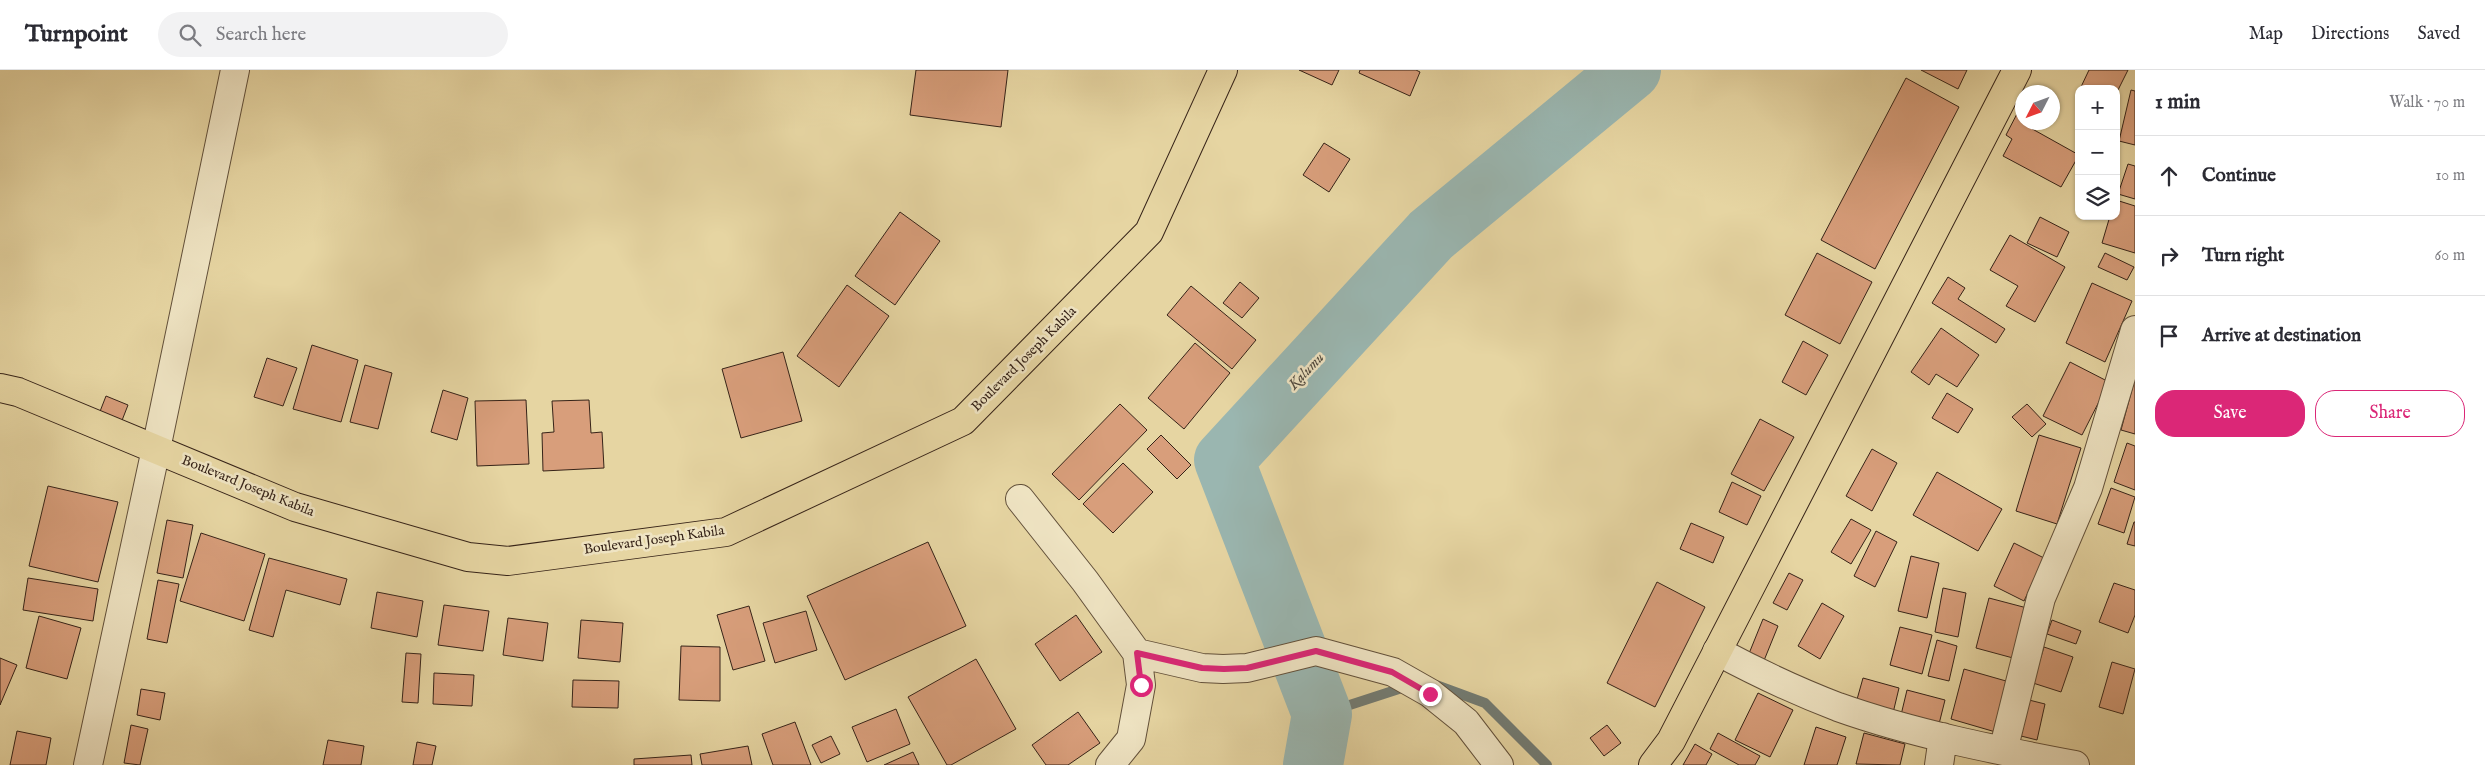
<!DOCTYPE html>
<html lang="en">
<head>
<meta charset="utf-8">
<style>
	:root { --surface:#fff; --page:#f2f2f3; --text:#2b2b33; --muted:#7c7c81; --line:#e1e1e2; --accent:#db2777 }
	body { margin:0; font-family:"IM FELL English",serif; background:var(--page); color:var(--text) }
	.controls { position:absolute; right:15px; top:15px; display:grid; overflow:hidden; border-radius:10px; box-shadow:0 1px 4px #0004 }
	.controls button { width:45px; height:45px; display:grid; place-items:center; padding:0; border:0; border-bottom:1px solid var(--line); background:var(--surface); color:var(--text); font:25px sans-serif }
	.compass { position:absolute; left:2015px; top:15px; width:45px; height:45px; border-radius:50%; background:var(--surface); box-shadow:0 1px 4px #0004; rotate:228deg }
	.stop { position:absolute; width:15px; height:15px; margin:-11px; border:4px solid #db2777; border-radius:50%; background:#fff }
	.stop.end { background:#db2777; border-color:#fff; box-shadow:0 1px 5px #0008 }
	.list { margin:0; padding:0; list-style:none }
	h2 { display:flex; justify-content:space-between; align-items:center; height:65px; margin:0; padding:0 20px; font-size:21px }
	h2 small { font-size:16px; font-weight:400; color:var(--muted) }
	.list li { display:grid; grid-template-columns:32px 1fr auto; gap:15px; align-items:center; box-sizing:border-box; height:80px; padding:0 20px; border-top:1px solid var(--line) }
	.list b { display:block; font-size:19px; white-space:nowrap }
	.list em { font-size:16px; font-style:normal; color:var(--muted) }
	.actions { display:flex; gap:10px; padding:15px 20px }
	.actions a { flex:1; padding:11px 0; border:1px solid var(--accent); border-radius:20px; text-align:center; font-size:18px; color:var(--accent) }
	.actions .main { background:var(--accent); color:#fff }
	.icon { flex:none; width:28px; height:28px; fill:none; stroke:currentColor; stroke-width:2; stroke-linecap:round; stroke-linejoin:round }
	.map { position:relative; flex:none; width:2135px; height:695px; overflow:hidden }
	header { display:flex; align-items:center; gap:30px; box-sizing:border-box; height:70px; padding:0 25px; background:var(--surface); border-bottom:1px solid var(--line) }
	header strong { font-size:24px }
	nav { display:flex; gap:28px; margin-inline-start:auto; font-size:18px }
	.search { width:350px; height:45px; background:var(--page); display:flex; align-items:center; gap:12px; box-sizing:border-box; padding:0 18px; border-radius:28px; color:var(--muted); font-size:19px }
	main { display:flex }
	aside { flex:1; background:var(--surface) }
	.map>svg:first-child { display:block }
	.lines { fill:none; stroke-linecap:round; stroke-linejoin:round }
	.stream { stroke:#727b73; stroke-width:10 }
	.river { stroke:#9ab6b0; stroke-width:60 }
	.building { fill:#d89e7b; stroke:#362318 }
	.minor-casing { stroke:#62503a; stroke-width:30 }
	.major-casing { stroke:#362318; stroke-width:30 }
	.highway-casing { stroke:#362318; stroke-width:30 }
	.minor { stroke:#efe4c3; stroke-width:28 }
	.major { stroke:#e6d5a2; stroke-width:28 }
	.highway { stroke:#e6d5a2; stroke-width:28 }
	.route { stroke:#db2777; stroke-width:6 }
	.labels { text-anchor:middle; dominant-baseline:central; stroke-width:5; stroke-linejoin:round; paint-order:stroke }
	.street-label { font-size:14px; fill:#362318; stroke:#efe4c3 }
	.water-label { font-size:15px; font-style:italic; fill:#4f483e; stroke:#efe4c3 }
</style>
</head>
<body>
<header>
<strong>Turnpoint</strong>
<div class="search"><svg class="icon" aria-label="search" viewBox="0 0 24 24"><circle cx="10" cy="10" r="6"/><path d="M15 15l6 6"/></svg>Search here</div>
<nav><a>Map</a><a>Directions</a><a>Saved</a></nav>
</header>
<main>
<div class="map">
<svg width="2135" height="695" viewBox="0 0 2135 695">
	<rect width="100%" height="100%" fill="#e6d5a2"/>
	<filter id="stains"><feTurbulence type="fractalNoise" baseFrequency=".004" numOctaves="4"/><feColorMatrix values="0 0 0 0 .2 0 0 0 0 .09 0 0 0 0 .02 0 0 0 .5 -.17"/></filter>
	<radialGradient id="worn" r=".72"><stop offset=".6" stop-color="#630" stop-opacity="0"/><stop offset="1" stop-color="#630" stop-opacity=".3"/></radialGradient>
	<g class="lines">
		<path class="stream" d="M1436,615L1485,633L1547,695
			M1322,644L1408,616"/>
		<path class="river" d="M1313,695L1322,644L1224,390L1431,165L1631,0"/>
	</g>
	<path class="building" d="M916,0H1008L1001,57L910,45Z
		M1299,0H1339L1332,15Z
		M1360,0H1416L1420,2L1410,26L1359,3Z
		M1921,0H1967L1958,19Z
		M2089,0H2128L2116,24V19H2080Z
		M1906,8L1959,37L1875,199L1821,170Z
		M2131,20L2135,21V75L2119,71Z
		M2020,38L2022,39V52H2029L2027,56L2079,85L2061,117L2003,86L2012,69L2006,65Z
		M1324,73L1350,89L1329,122L1303,105Z
		M2128,94L2135,96V129L2118,124Z
		M2116,130L2135,136V183L2102,173L2110,146H2116Z
		M900,142L940,171L895,235L855,206Z
		M2040,147L2069,162L2057,187L2027,173Z
		M2010,165L2065,197L2035,252L2006,236L2018,216L1990,200Z
		M1817,183L1872,212L1840,274L1785,245Z
		M2105,183L2134,197L2127,210L2098,197Z
		M1948,207L1965,218L1958,229L2005,259L1996,273L1932,233Z
		M1240,212L1259,228L1242,248L1223,233Z
		M2092,213L2132,231L2105,292L2066,273Z
		M847,215L889,246L839,317L797,286Z
		M1191,216L1256,270L1232,299L1167,245Z
		M1941,258L1979,285L1957,317L1936,304L1929,315L1911,302Z
		M1803,271L1828,285L1806,325L1782,312Z
		M1195,273L1230,303L1184,359L1148,328Z
		M312,275L358,290L341,352L293,339Z
		M783,282L802,351L741,368L722,299Z
		M267,288L297,298L283,336L254,327Z
		M2070,292L2109,312L2082,365L2043,346Z
		M365,295L392,303L378,359L350,352Z
		M2134,312H2135V364L2121,360Z
		M443,320L468,328L457,370L431,362Z
		M1947,323L1973,339L1958,363L1932,348Z
		M106,326L128,335L121,353L99,344Z
		M526,330L529,394L477,396L475,331Z
		M589,330L591,363L602,362L604,398L543,401L542,363L554,362L552,331Z
		M1120,334L1147,360L1079,430L1052,404Z
		M2027,334L2046,354L2032,367L2012,347Z
		M1760,349L1794,367L1764,421L1731,404Z
		M1161,365L1191,395L1177,409L1147,379Z
		M2039,365L2081,378L2057,454L2016,441Z
		M2127,373L2135,376V420L2114,412Z
		M1872,379L1897,393L1872,441L1846,426Z
		M1123,393L1153,422L1113,463L1083,434Z
		M1937,402L2002,439L1978,481L1913,445Z
		M1732,412L1761,426L1747,455L1719,442Z
		M48,416L118,432L98,512L29,496Z
		M2111,418L2135,427L2124,463L2098,454Z
		M1851,449L1871,460L1851,494L1831,482Z
		M167,450L193,455L183,508L157,503Z
		M2134,452H2135V476L2127,474Z
		M1691,453L1724,467L1713,493L1680,479Z
		M1876,461L1897,472L1875,517L1854,506Z
		M201,463L265,484L244,551L180,531Z
		M928,472L966,556L845,610L807,526Z
		M2014,473L2044,488L2024,531L1994,516Z
		M1911,486L1939,493L1927,548L1898,541Z
		M269,488L347,509L340,535L286,520L273,567L249,560Z
		M1789,503L1803,510L1787,540L1773,533Z
		M28,508L98,519L93,551L23,540Z
		M158,510L179,514L167,573L147,569Z
		M1657,512L1705,537L1655,637L1607,613Z
		M2114,513L2135,520V545L2128,563L2099,552Z
		M1943,518L1966,523L1958,567L1935,562Z
		M377,522L423,531L417,567L371,558Z
		M1989,528L2027,538L2013,588L1976,578Z
		M1822,533L1844,546L1820,589L1798,576Z
		M444,535L489,541L483,581L438,575Z
		M749,536L765,591L733,600L717,545Z
		M806,541L817,580L775,593L763,553Z
		M1076,545L1102,582L1060,611L1035,574Z
		M39,546L81,558L67,609L26,598Z
		M508,548L548,553L543,591L503,585Z
		M1763,549L1778,556L1763,593L1748,586Z
		M581,550L623,553L620,592L578,588Z
		M2052,550L2081,561L2076,574L2047,564Z
		M1900,557L1932,565L1922,604L1890,595Z
		M1937,570L1957,576L1949,611L1928,606Z
		M681,576L720,577V631L679,630Z
		M2044,577L2073,587L2061,622L2033,613Z
		M406,583L421,584L418,633L402,632Z
		M0,588L17,595L0,635Z
		M976,589L1016,659L951,695H947L908,627Z
		M2112,592L2135,599L2123,644L2099,637Z
		M1964,599L2013,613L1999,663L1951,649Z
		M434,603L474,605L472,636L433,634Z
		M1863,608L1899,618L1893,643L1856,633Z
		M573,610L619,611L618,638L572,637Z
		M141,619L165,623L160,650L137,645Z
		M1907,620L1945,630L1939,654L1901,645Z
		M1758,623L1793,640L1770,687L1735,670Z
		M2021,628L2045,634L2037,670L2013,664Z
		M896,639L910,674L867,692L852,657Z
		M1078,642L1100,673L1068,695H1046L1032,675Z
		M795,652L811,695H773L762,664Z
		M131,655L148,659L140,695L124,693Z
		M1607,655L1621,673L1604,686L1590,668Z
		M1816,657L1846,667L1837,695H1804Z
		M17,661L51,668L46,695H10Z
		M1718,663L1760,686L1755,695H1739L1710,679Z
		M1864,663L1905,674L1900,695L1856,694Z
		M831,666L840,684L821,693L812,675Z
		M328,670L364,676L361,695H323Z
		M417,672L436,676L432,695H413Z
		M1695,674L1712,684L1706,695H1683Z
		M748,676L752,695H702L700,684Z
		M913,682L919,695H884Z
		M691,685L692,695H634V689Z"/>
	<g class="lines">
		<defs>
			<path id="minor" d="M1020,429L1085,511L1137,583L1141,615L1131,669L1110,695
				M1717,581C1756,602 1796,621 1838,637C1914,664 1996,680 2075,695
				M1137,583L1202,598L1223,599L1247,598L1316,581L1393,602L1430,623L1466,652L1499,695
				M2003,681L2041,528L2088,418L2135,260
				M88,695L156,379L235,0
				M1939,695L1943,667"/>
			<path id="major" d="M0,318L18,322L295,437L468,487L508,491L726,462L963,351L1149,162L1223,0"/>
			<path id="highway" d="M1653,695L1671,671L2017,0"/>
		</defs>
		<use href="#minor" class="minor-casing"/>
		<use href="#major" class="major-casing"/>
		<use href="#highway" class="highway-casing"/>
		<use href="#minor" class="minor"/>
		<use href="#major" class="major"/>
		<use href="#highway" class="highway"/>
	</g>
	<g class="lines">
		<path class="route" d="M1141,615L1137,583L1202,598L1224,599L1247,598L1316,581L1392,602L1430,624"/>
	</g>
	<g class="labels">
		<g class="street-label">
			<text transform="translate(1024 289) rotate(-45)">Boulevard Joseph Kabila</text>
			<text transform="translate(248 416) rotate(22)">Boulevard Joseph Kabila</text>
			<text transform="translate(654 470) rotate(-8)">Boulevard Joseph Kabila</text>
		</g>
		<g class="water-label">
			<text transform="translate(1306 301) rotate(-47)">Kalumu</text>
		</g>
	</g>
	<rect width="100%" height="100%" filter="url(#stains)"/>
	<rect width="100%" height="100%" fill="url(#worn)"/>
</svg>
<div class="controls">
<button>+</button>
<button>−</button>
<button><svg class="icon" aria-label="layers" viewBox="0 0 24 24"><path d="M12 4l9 5-9 5-9-5zM3 14l9 5 9-5"/></svg></button>
</div>
<svg class="compass" viewBox="-18 -18 36 36"><path d="M0-13l5 13h-10z" fill="#e53935"/><path d="M0 13l5-13h-10z" fill="#7c7c81"/></svg>
<div class="stop" style="left:1141px;top:615px"></div>
<div class="stop end" style="left:1430px;top:624px"></div>
</div>
<aside>
<h2>1 min<small>Walk · 70 m</small></h2>
<ul class="list">
<li><svg class="icon" aria-label="ahead" viewBox="0 0 24 24"><path d="M12 20V5M6 11l6-6 6 6"/></svg><div><b>Continue</b></div><em>10 m</em></li>
<li><svg class="icon" aria-label="right" viewBox="0 0 24 24"><path d="M7 20v-9h11M14 6l5 5-5 5"/></svg><div><b>Turn right</b></div><em>60 m</em></li>
<li><svg class="icon" aria-label="arrive" viewBox="0 0 24 24"><path d="M6 21V4h12l-3 4 3 4H6"/></svg><div><b>Arrive at destination</b></div></li>
</ul>
<div class="actions"><a class="main">Save</a><a>Share</a></div>
</aside>
</main>
</body>
</html>
